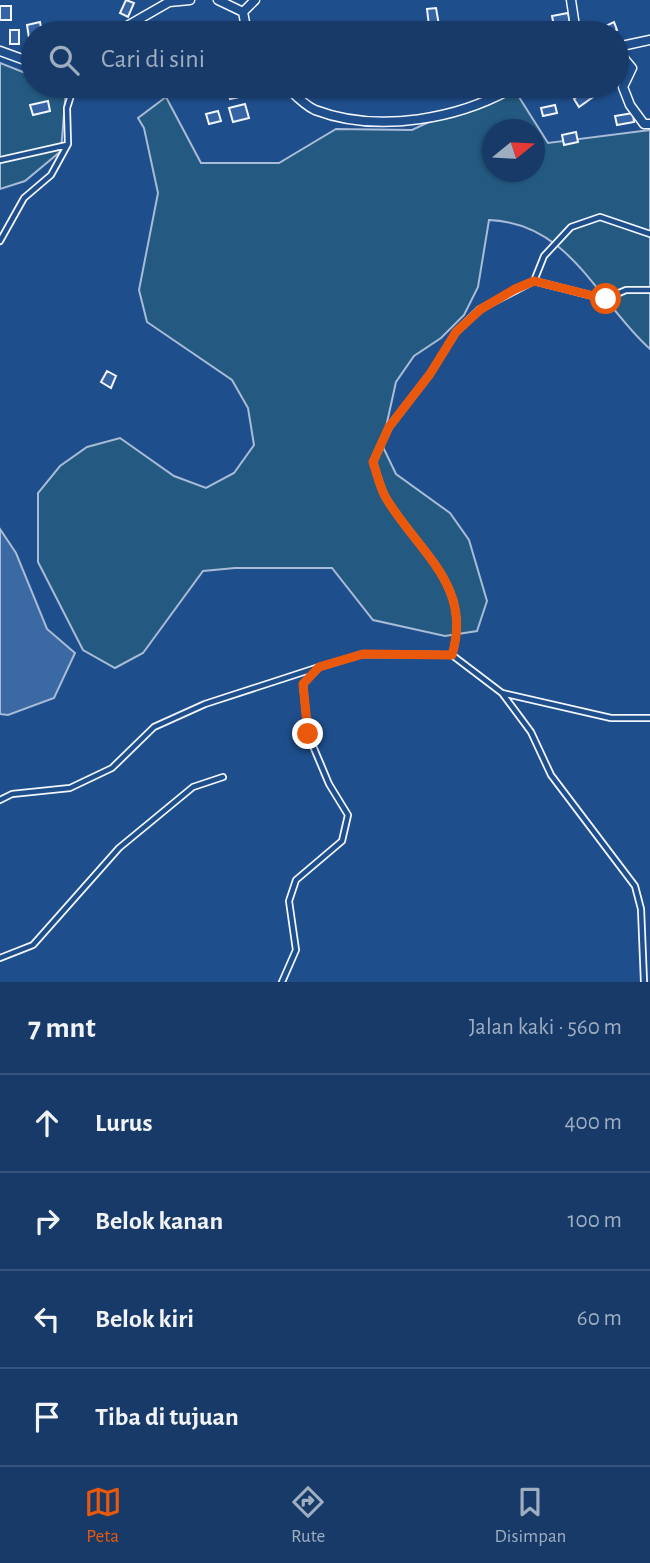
<!DOCTYPE html>
<html lang="id">
<head>
<meta charset="utf-8">
<style>
	:root { --surface:#173a69; --page:#244571; --text:#f1f3f6; --muted:#9eadc0; --line:#36547d; --accent:#ea580c }
	body { margin:0; font-family:"Alegreya Sans",sans-serif; background:var(--page); color:var(--text) }
	.compass { position:absolute; left:482px; top:119px; width:63px; height:63px; border-radius:50%; background:var(--surface); box-shadow:0 2px 5px #0004; rotate:72deg }
	.stop { position:absolute; width:21px; height:21px; margin:-16px; border:5px solid #ea580c; border-radius:50%; background:#fff }
	.stop.end { background:#ea580c; border-color:#fff; box-shadow:0 2px 7px #0008 }
	.list { margin:0; padding:0; list-style:none }
	h2 { display:flex; justify-content:space-between; align-items:center; height:91px; margin:0; padding:0 28px; font-size:30px }
	h2 small { font-size:23px; font-weight:400; color:var(--muted) }
	.list li { display:grid; grid-template-columns:46px 1fr auto; gap:21px; align-items:center; box-sizing:border-box; height:98px; padding:0 28px; border-top:2px solid var(--line) }
	.list b { display:block; font-size:26px; white-space:nowrap }
	.list em { font-size:23px; font-style:normal; color:var(--muted) }
	.icon { flex:none; width:38px; height:38px; fill:none; stroke:currentColor; stroke-width:2; stroke-linecap:round; stroke-linejoin:round }
	.map { position:relative; flex:none; width:650px; height:982px; overflow:hidden }
	.search { position:absolute; background:var(--surface); box-shadow:0 2px 5px #0004; left:21px; right:21px; top:21px; height:77px; display:flex; align-items:center; gap:18px; box-sizing:border-box; padding:0 24px; border-radius:38px; color:var(--muted); font-size:26px }
	.sheet { height:483px; background:var(--surface) }
	nav { display:flex; justify-content:space-around; align-items:center; box-sizing:border-box; height:98px; border-top:2px solid var(--line); background:var(--surface); font-size:19px; color:var(--muted) }
	nav a { display:grid; justify-items:center; gap:4px }
	nav .on { color:var(--accent) }
	.map>svg:first-child { display:block }
	.green { fill:#245a82; stroke:#a8bbd7; stroke-width:2; fill-rule:evenodd }
	.water { fill:#3b69a3; stroke:#a8bbd7; stroke-width:2 }
	.building { fill:#3563a3; stroke:#f2f6ff; stroke-width:2 }
	.lines { fill:none; stroke-linecap:round; stroke-linejoin:round }
	.service-casing { stroke:#f2f6ff; stroke-width:8 }
	.minor-casing { stroke:#f2f6ff; stroke-width:11 }
	.service { stroke:#1f4e8c; stroke-width:4.5 }
	.minor { stroke:#1f4e8c; stroke-width:8 }
	.route { stroke:#ea580c; stroke-width:9 }
</style>
</head>
<body>
<div class="map">
<svg width="650" height="982" viewBox="0 0 650 982">
	<rect width="100%" height="100%" fill="#1f4e8c"/>
	<path class="green" d="M0,63L33,76V86L66,89L61,151L25,181L0,189Z
		M506,86H512L548,143L650,130V349C597,302 571,223 489,220L478,287L464,315L441,338L414,356L396,382L382,445L396,474L450,513L469,540L487,601L477,631L445,636L373,620L332,568H235L203,571L143,653L115,668L83,650L38,562V493L60,466L87,447L120,438L174,476L206,488L234,473L254,445L248,408L232,380L147,322L139,290L158,193L144,128L138,118L166,97L201,163H279L336,129L412,130ZM492,130H534V172H492Z"/>
	<path class="water" d="M0,529L16,553L47,629L75,653L54,698L8,715L0,714Z"/>
	<path class="building" d="M126,0L134,3L128,17L120,13Z
		M0,6H11V20H0Z
		M436,8L439,25L429,26L427,9Z
		M568,13L570,23L554,26L552,16Z
		M40,22L42,33H33V38H29L27,25Z
		M614,22L617,30L598,33L597,30Z
		M10,30H19V44H10Z
		M227,86H242L244,96L230,99Z
		M587,89L593,97L579,107L574,99Z
		M48,101L50,111L33,115L30,105Z
		M245,104L249,118L233,122L229,108Z
		M555,105L557,113L543,116L541,108Z
		M218,111L221,121L209,124L206,114Z
		M633,113L634,122L617,125L615,116Z
		M576,132L578,142L564,145L562,135Z
		M107,371L116,376L111,388L101,382Z"/>
	<g class="lines">
		<defs>
			<path id="service" d="M0,160L67,145
				M0,241L24,198L51,175L68,144L67,108L74,86
				M534,281L544,256L571,227L600,217L650,234
				M452,655C473,585 419,553 386,498C380,488 377,473 373,462L389,427L430,374L456,332L480,309L534,281L605,299L626,290H650
				M502,693L611,718H650
				M0,800L12,794L70,788L112,768L154,727L205,704L319,667L363,654L452,655L502,693L531,732L551,775L635,886L641,909L644,982
				M0,958L33,945L119,848L193,787L223,777
				M282,982L296,950L289,901L296,880L342,841L348,815L329,784L308,734L303,684L319,667"/>
			<path id="minor" d="M218,0L243,12
				M571,0L576,33
				M243,12L247,33
				M243,12L255,0
				M115,33L169,2L190,0
				M617,47L650,40
				M617,50L632,68L623,87L630,105L644,124H650
				M0,51L33,63
				M286,86C294,94 304,105 315,110C378,134 460,119 516,86"/>
		</defs>
		<use href="#service" class="service-casing"/>
		<use href="#minor" class="minor-casing"/>
		<use href="#service" class="service"/>
		<use href="#minor" class="minor"/>
	</g>
	<g class="lines">
		<path class="route" d="M308,734L303,684L319,667L363,654L452,655C473,585 419,553 386,498C380,488 377,474 373,462L389,427L430,374L456,332L481,309L515,289L534,281L606,299"/>
	</g>
</svg>
<svg class="compass" viewBox="-18 -18 36 36"><path d="M0-13l5 13h-10z" fill="#e53935"/><path d="M0 13l5-13h-10z" fill="#9eadc0"/></svg>
<div class="stop" style="left:606px;top:299px"></div>
<div class="stop end" style="left:308px;top:734px"></div>
<div class="search"><svg class="icon" aria-label="search" viewBox="0 0 24 24"><circle cx="10" cy="10" r="6"/><path d="M15 15l6 6"/></svg>Cari di sini</div>
</div>
<section class="sheet">
<h2>7 mnt<small>Jalan kaki · 560 m</small></h2>
<ul class="list">
<li><svg class="icon" aria-label="ahead" viewBox="0 0 24 24"><path d="M12 20V5M6 11l6-6 6 6"/></svg><div><b>Lurus</b></div><em>400 m</em></li>
<li><svg class="icon" aria-label="right" viewBox="0 0 24 24"><path d="M7 20v-9h11M14 6l5 5-5 5"/></svg><div><b>Belok kanan</b></div><em>100 m</em></li>
<li><svg class="icon" aria-label="left" viewBox="0 0 24 24"><path d="M17 20v-9H6M10 6l-5 5 5 5"/></svg><div><b>Belok kiri</b></div><em>60 m</em></li>
<li><svg class="icon" aria-label="arrive" viewBox="0 0 24 24"><path d="M6 21V4h12l-3 4 3 4H6"/></svg><div><b>Tiba di tujuan</b></div></li>
</ul>
</section>
<nav>
<a class="on"><svg class="icon" aria-label="map" viewBox="0 0 24 24"><path d="M3 6l6-2 6 2 6-2v14l-6 2-6-2-6 2zM9 4v14M15 6v14"/></svg>Peta</a>
<a><svg class="icon" aria-label="directions" viewBox="0 0 24 24"><path d="M12 3l9 9-9 9-9-9zM9 14v-3h6M13 9l2 2-2 2"/></svg>Rute</a>
<a><svg class="icon" aria-label="saved" viewBox="0 0 24 24"><path d="M7 4h10v16l-5-4-5 4z"/></svg>Disimpan</a>
</nav>
</body>
</html>
